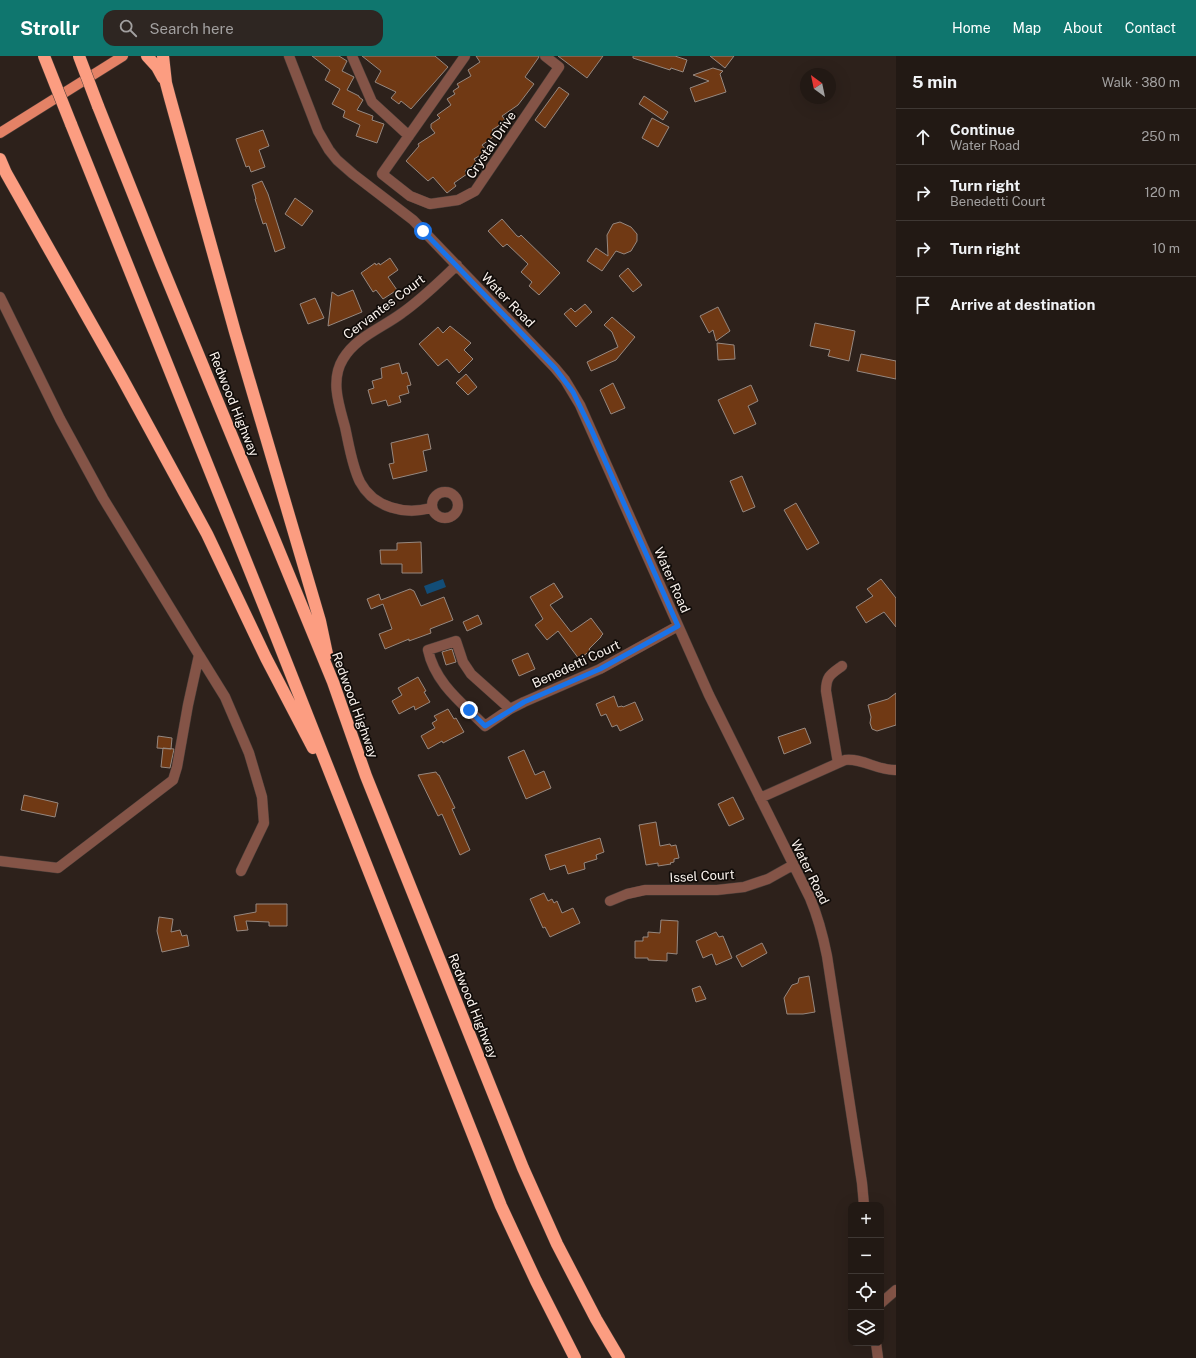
<!DOCTYPE html>
<html lang="en">
<head>
<meta charset="utf-8">
<style>
	:root { --surface:#221914; --page:#2e2622; --text:#f1f3f6; --muted:#a2a0a0; --line:#3f3834; --accent:#0f766e }
	body { margin:0; font-family:"Public Sans",sans-serif; background:var(--page); color:var(--text) }
	.controls { position:absolute; right:12px; bottom:12px; display:grid; overflow:hidden; border-radius:8px; box-shadow:0 4px 16px #0002 }
	.controls button { width:36px; height:36px; display:grid; place-items:center; padding:0; border:0; border-bottom:1px solid var(--line); background:var(--surface); color:var(--text); font:20px sans-serif }
	.compass { position:absolute; left:800px; top:12px; width:36px; height:36px; border-radius:50%; background:var(--surface); box-shadow:0 4px 16px #0002; rotate:327deg }
	.stop { position:absolute; width:12px; height:12px; margin:-9px; border:3px solid #1a73e8; border-radius:50%; background:#fff }
	.stop.end { background:#1a73e8; border-color:#fff; box-shadow:0 1px 4px #0008 }
	.list { margin:0; padding:0; list-style:none }
	h2 { display:flex; justify-content:space-between; align-items:center; height:52px; margin:0; padding:0 16px; font-size:17px }
	h2 small { font-size:13px; font-weight:400; color:var(--muted) }
	.list li { display:grid; grid-template-columns:26px 1fr auto; gap:12px; align-items:center; box-sizing:border-box; height:56px; padding:0 16px; border-top:1px solid var(--line) }
	.list b { display:block; font-size:15px; white-space:nowrap }
	.list p { margin:0; font-size:13px; white-space:nowrap; color:var(--muted) }
	.list em { font-size:13px; font-style:normal; color:var(--muted) }
	.icon { flex:none; width:22px; height:22px; fill:none; stroke:currentColor; stroke-width:2; stroke-linecap:round; stroke-linejoin:round }
	.map { position:relative; flex:none; width:896px; height:1302px; overflow:hidden }
	header { display:flex; align-items:center; gap:24px; box-sizing:border-box; height:56px; padding:0 20px; background:var(--accent); color:#fff }
	header strong { font-size:19px }
	nav { display:flex; gap:22px; margin-inline-start:auto; font-size:14px }
	.search { width:280px; height:36px; background:var(--page); display:flex; align-items:center; gap:10px; box-sizing:border-box; padding:0 14px; border-radius:12px; color:var(--muted); font-size:15px }
	main { display:flex }
	aside { flex:1; background:var(--surface) }
	.map>svg:first-child { display:block }
	.water { fill:#134d77 }
	.building { fill:#703914; stroke:#968880 }
	.lines { fill:none; stroke-linecap:round; stroke-linejoin:round }
	.minor-casing { stroke:#4a3e39; stroke-width:11 }
	.major-casing { stroke:#4a3e39; stroke-width:11 }
	.highway-casing { stroke:#4a3e39; stroke-width:13 }
	.minor { stroke:#845447; stroke-width:10 }
	.major { stroke:#e48266; stroke-width:10 }
	.highway { stroke:#fc9d81; stroke-width:12 }
	.highway-bridge-casing { stroke:#4a3e39; stroke-width:13; stroke-linecap:butt }
	.highway-bridge { stroke:#fc9d81; stroke-width:12 }
	.route { stroke:#1a73e8; stroke-width:5 }
	.labels { text-anchor:middle; dominant-baseline:central; stroke-width:3.5; stroke-linejoin:round; paint-order:stroke }
	.street-label { font-size:13px; fill:#fbf3ee; stroke:#110c09 }
</style>
</head>
<body>
<header>
<strong>Strollr</strong>
<div class="search"><svg class="icon" aria-label="search" viewBox="0 0 24 24"><circle cx="10" cy="10" r="6"/><path d="M15 15l6 6"/></svg>Search here</div>
<nav><a>Home</a><a>Map</a><a>About</a><a>Contact</a></nav>
</header>
<main>
<div class="map">
<svg width="896" height="1302" viewBox="0 0 896 1302">
	<rect width="100%" height="100%" fill="#2d211b"/>
	<path class="water" d="M443,523L446,531L427,538L424,530Z"/>
	<path class="building" d="M312,0H339L347,5L342,15L354,21L347,34L359,40V41L363,44L357,54L373,60L372,64L384,68L377,87L356,80L360,69L343,61L345,55L332,48L340,33L325,24L330,14Z
		M362,0H435L448,11L411,53L401,45L399,48L391,42L396,36L375,26L381,15Z
		M476,0H539V1L525,21L534,28L518,49L502,60L506,65L492,74L496,79L482,89L487,95L474,103L477,107L465,115L467,118L454,127L456,130L447,137L433,121L428,125L406,105L419,90L418,88L435,77L431,72V68L440,62L437,59L451,49L447,43L455,38L453,35L459,31L457,28L471,20L468,14L480,6Z
		M558,0H603L587,22Z
		M633,0H675L687,4L683,16L671,12L670,14L633,2Z
		M710,0H734L725,12Z
		M713,12L723,15L720,18L726,36L695,46L690,32L709,25L693,19Z
		M559,31L569,38L545,72L535,64Z
		M644,40L668,56L663,64L639,48Z
		M652,62L669,71L658,91L642,82Z
		M263,74L269,90L259,94L265,111L251,116L249,110L246,111L236,83Z
		M262,125L268,138L285,192L275,196L266,167L263,168L255,143H256L252,129Z
		M295,142L313,155L302,170L285,158Z
		M502,163L517,180L519,181L521,179L560,217L539,239L529,230L532,226L521,216L528,208L507,188L503,191L488,175Z
		M620,166L631,171L637,178V185L631,195L624,198L616,195L602,215L587,205L596,192L608,200L607,179L613,168Z
		M390,202L398,214L388,221L397,234L383,243L376,234L373,236L361,217L375,207L376,209L379,207L380,209Z
		M628,212L642,229L633,236L619,220Z
		M353,234L362,256L328,270L332,236L338,240Z
		M315,242L324,262L308,268L300,248Z
		M585,248L592,256L576,271L564,258L571,252L575,256Z
		M718,251L730,275L716,285L713,274L709,277L700,260Z
		M612,261L635,281L616,304L591,315L587,306L618,291L612,276L604,269Z
		M815,267L855,275L849,305L828,300L830,294L810,290Z
		M450,270L471,287L464,294L473,303L459,317L447,303L438,310L419,288L438,271L443,277Z
		M717,287L734,289L735,303L718,304Z
		M861,298L896,305V323L857,315Z
		M399,307L402,318L407,316L411,329L407,330L409,337L399,340L401,346L388,350L386,344L372,348L368,334L374,332L372,325L382,322L381,312Z
		M466,318L477,331L468,339L456,327Z
		M613,327L625,352L611,358L600,334Z
		M751,329L758,345L748,350L756,368L734,378L718,344Z
		M428,378L431,393L423,395L427,415L393,423L389,408L394,407L391,387Z
		M742,420L755,451L743,456L730,425Z
		M796,447L819,487L807,494L784,454Z
		M421,486L422,517H402V508H381L380,494H397V487Z
		M881,523L896,542V571L884,556L866,567L856,551L873,540L867,533Z
		M554,527L563,541L550,549L571,576L591,562L603,578L601,580V581L589,593L590,595L579,603L558,575L547,584L535,569L543,563L530,541Z
		M410,533L414,535L421,550L444,541L453,564L430,573L431,577L409,585V583L385,593L379,578L392,573L383,548L371,553L367,543L379,538L381,544Z
		M478,559L482,568L467,575L463,566Z
		M452,593L456,606L446,609L442,596Z
		M528,597L535,613L519,620L512,604Z
		M418,621L426,635L424,636L430,646L415,654L414,650L399,658L392,645L402,639L398,632Z
		M896,637V669L877,675L872,673L870,667L871,661L868,649L888,643Z
		M614,640L618,651L622,650L623,651L635,646L643,664L620,675L617,669L612,671L606,658L601,660L596,648Z
		M448,653L454,663L456,662L464,676L443,687L442,685L428,693L421,680L435,672L432,667L437,664L434,660Z
		M805,672L811,687L784,698L778,681Z
		M158,680L172,682L171,693L157,692Z
		M163,692L174,693L170,712L161,711Z
		M524,694L535,719L544,715L551,732L526,743L508,701Z
		M436,716L438,719H439L455,752L452,753L470,794L460,799L442,758L438,760L418,719Z
		M24,739L58,747L55,761L21,754Z
		M733,741L744,763L729,770L718,748Z
		M656,766L660,790L670,788L671,790L676,789L679,802L674,803V806L670,807L671,808L658,810V807L646,809L639,769Z
		M600,782L604,796L596,799L597,803L584,807L585,813L568,818L565,809L550,814L545,799Z
		M544,837L548,845L552,843L554,847L557,845L562,857L573,852L580,867L550,881L545,871L543,872L530,843Z
		M256,848H287V870H269V866L246,865L248,874L237,875L234,860L256,856Z
		M159,861L173,863L171,876L180,874L182,880L187,879L189,890L162,896L157,875Z
		M661,864L678,865L677,898L667,897V905L648,904V902H635V885H643V881H648V876L660,877Z
		M716,876L719,881L723,880L732,902L716,909L712,898L703,902L696,885Z
		M762,887L767,897L742,911L736,900Z
		M809,920L815,956L803,958H787L784,942L792,929L798,927L799,922Z
		M700,930L706,943L696,946L692,933Z"/>
	<g class="lines">
		<defs>
			<path id="minor" d="M289,0L318,75L329,94L337,104L353,118L413,164L555,312L565,324L580,349L709,639L810,842C818,861 823,880 827,900L862,1127L864,1149
				M352,0L372,46L409,80
				M465,0L382,118L410,140L430,148L458,144L475,135L559,11L545,0
				M0,241L60,363L103,442L199,599L188,649L177,711L173,724L58,812L0,805
				M432 449a13 13 0 1 1 26 0a13 13 0 1 1-26 0Z
				M431,452C405,459 374,452 360,426C352,410 349,389 345,371C339,349 330,324 343,303C356,281 382,272 402,257C422,243 439,226 457,209
				M199,599L225,641L249,697L262,741L264,767L241,815
				M510,653L471,618L463,606L456,585L428,594C435,627 462,647 485,670L510,653L524,646L600,613L678,570
				M838,707L826,635C826,620 831,618 842,610
				M760,742L845,704C863,702 878,715 896,714
				M610,845L627,838L645,834H717L744,831L768,823L793,809
				M881,1247L896,1234
				M876,1287L878,1302"/>
			<path id="major" d="M0,77L123,0"/>
			<path id="highway" d="M147,0L157,11L163,22
				M163,0L166,27L170,42L235,276L320,565L327,598
				M98,50L161,208L333,626L366,720L523,1112L557,1188L596,1263L619,1302
				M71,68L274,575L501,1150L536,1225L575,1302
				M0,103L6,117L122,322L207,478L266,602L313,692"/>
		</defs>
		<use href="#minor" class="minor-casing"/>
		<use href="#major" class="major-casing"/>
		<use href="#highway" class="highway-casing"/>
		<use href="#minor" class="minor"/>
		<use href="#major" class="major"/>
		<use href="#highway" class="highway"/>
		<defs>
			<path id="highway-bridge" d="M44,0L71,68
				M79,0L98,50"/>
		</defs>
		<use href="#highway-bridge" class="highway-bridge-casing"/>
		<use href="#highway-bridge" class="highway-bridge"/>
	</g>
	<g class="lines">
		<path class="route" d="M423,175L555,312L573,336L591,373L678,570L600,613L524,646L485,670L469,654"/>
	</g>
	<g class="labels">
		<g class="street-label">
			<text transform="translate(491 89) rotate(-56)">Crystal Drive</text>
			<text transform="translate(508 244) rotate(46)">Water Road</text>
			<text transform="translate(384 251) rotate(-37)">Cervantes Court</text>
			<text transform="translate(234 348) rotate(68)">Redwood Highway</text>
			<text transform="translate(672 524) rotate(66)">Water Road</text>
			<text transform="translate(576 608) rotate(-25)">Benedetti Court</text>
			<text transform="translate(355 649) rotate(70)">Redwood Highway</text>
			<text transform="translate(810 816) rotate(64)">Water Road</text>
			<text transform="translate(702 820) rotate(-3)">Issel Court</text>
			<text transform="translate(473 950) rotate(68)">Redwood Highway</text>
		</g>
	</g>
</svg>
<div class="controls">
<button>+</button>
<button>−</button>
<button><svg class="icon" aria-label="locate" viewBox="0 0 24 24"><circle cx="12" cy="12" r="6"/><path d="M12 2v4M12 18v4M2 12h4M18 12h4"/></svg></button>
<button><svg class="icon" aria-label="layers" viewBox="0 0 24 24"><path d="M12 4l9 5-9 5-9-5zM3 14l9 5 9-5"/></svg></button>
</div>
<svg class="compass" viewBox="-18 -18 36 36"><path d="M0-13l5 13h-10z" fill="#e53935"/><path d="M0 13l5-13h-10z" fill="#a2a0a0"/></svg>
<div class="stop" style="left:423px;top:175px"></div>
<div class="stop end" style="left:469px;top:654px"></div>
</div>
<aside>
<h2>5 min<small>Walk · 380 m</small></h2>
<ul class="list">
<li><svg class="icon" aria-label="ahead" viewBox="0 0 24 24"><path d="M12 20V5M6 11l6-6 6 6"/></svg><div><b>Continue</b><p>Water Road</p></div><em>250 m</em></li>
<li><svg class="icon" aria-label="right" viewBox="0 0 24 24"><path d="M7 20v-9h11M14 6l5 5-5 5"/></svg><div><b>Turn right</b><p>Benedetti Court</p></div><em>120 m</em></li>
<li><svg class="icon" aria-label="right" viewBox="0 0 24 24"><path d="M7 20v-9h11M14 6l5 5-5 5"/></svg><div><b>Turn right</b></div><em>10 m</em></li>
<li><svg class="icon" aria-label="arrive" viewBox="0 0 24 24"><path d="M6 21V4h12l-3 4 3 4H6"/></svg><div><b>Arrive at destination</b></div></li>
</ul>
</aside>
</main>
</body>
</html>
